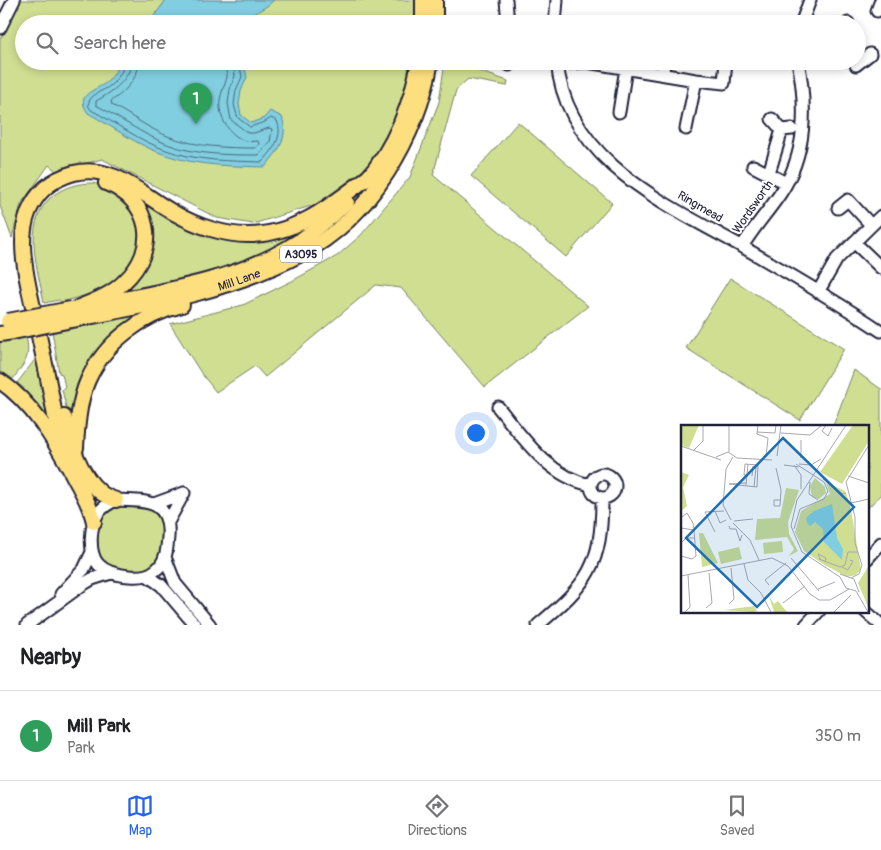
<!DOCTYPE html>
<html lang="en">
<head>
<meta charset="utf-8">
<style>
	:root { --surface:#fff; --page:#f2f2f2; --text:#202124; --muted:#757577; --line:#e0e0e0; --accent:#2563eb }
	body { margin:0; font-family:Pangolin,sans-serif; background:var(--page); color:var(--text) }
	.you { position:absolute; left:475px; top:432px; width:18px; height:18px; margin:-12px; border:4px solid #fff; border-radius:50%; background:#1a73e8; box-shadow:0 0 0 8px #1a73e833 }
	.badge { display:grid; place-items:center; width:32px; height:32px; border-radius:50%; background:var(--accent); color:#fff; font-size:16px; font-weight:700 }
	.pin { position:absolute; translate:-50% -41px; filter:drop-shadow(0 1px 2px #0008) }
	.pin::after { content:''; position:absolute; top:26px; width:18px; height:15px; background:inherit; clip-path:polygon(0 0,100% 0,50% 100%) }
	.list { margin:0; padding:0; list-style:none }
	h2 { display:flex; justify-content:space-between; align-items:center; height:65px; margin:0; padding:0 20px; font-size:21px }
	h2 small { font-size:16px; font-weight:400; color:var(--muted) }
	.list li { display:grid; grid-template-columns:32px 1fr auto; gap:15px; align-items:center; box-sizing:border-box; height:90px; padding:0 20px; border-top:1px solid var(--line) }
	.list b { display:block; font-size:19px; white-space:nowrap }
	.list p { margin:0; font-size:16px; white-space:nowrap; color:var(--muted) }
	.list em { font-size:16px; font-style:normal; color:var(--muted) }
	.icon { flex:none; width:28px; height:28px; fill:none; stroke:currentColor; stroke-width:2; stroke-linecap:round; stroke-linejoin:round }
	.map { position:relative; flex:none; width:881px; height:625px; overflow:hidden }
	.search { position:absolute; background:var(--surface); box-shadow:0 2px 8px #0003; left:15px; right:15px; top:15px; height:55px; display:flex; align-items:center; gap:12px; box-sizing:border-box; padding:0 18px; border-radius:28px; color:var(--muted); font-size:19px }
	.sheet { height:155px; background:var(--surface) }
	nav { display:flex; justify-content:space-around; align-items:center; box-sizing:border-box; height:70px; border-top:1px solid var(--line); background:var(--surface); font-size:14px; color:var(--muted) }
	nav a { display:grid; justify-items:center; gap:2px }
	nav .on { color:var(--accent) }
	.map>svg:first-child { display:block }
	.green { fill:#d0de92; stroke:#798066 }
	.water { fill:#81cee0; stroke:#5b899e }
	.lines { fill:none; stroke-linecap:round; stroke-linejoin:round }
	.shore { stroke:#48677d; stroke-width:1 }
	.minor-casing { stroke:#22223b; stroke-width:15 }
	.major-casing { stroke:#22223b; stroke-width:18 }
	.minor { stroke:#fff; stroke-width:11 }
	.major { stroke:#fedf80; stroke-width:14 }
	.major-bridge-casing { stroke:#22223b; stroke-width:18; stroke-linecap:butt }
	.major-bridge { stroke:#fedf80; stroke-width:14 }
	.labels { text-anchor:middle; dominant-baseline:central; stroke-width:4; stroke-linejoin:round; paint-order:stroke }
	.shield { fill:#fff; stroke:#646476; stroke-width:1 }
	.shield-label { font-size:11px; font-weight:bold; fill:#22223b }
	.street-label { font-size:12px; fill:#22223b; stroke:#fff }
	.inset-road { fill:none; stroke:#a7a7b1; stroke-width:1 }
	.view { fill:#1f6fb2; fill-opacity:0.15; stroke:#1f6fb2; stroke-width:2.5 }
	.inset-edge { fill:none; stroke:#22223b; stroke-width:2.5 }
</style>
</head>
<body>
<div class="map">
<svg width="881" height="625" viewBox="0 0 881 625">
	<rect width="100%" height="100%" fill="#fff"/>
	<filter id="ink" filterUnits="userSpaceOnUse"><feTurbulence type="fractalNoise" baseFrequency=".02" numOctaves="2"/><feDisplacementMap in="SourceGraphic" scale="10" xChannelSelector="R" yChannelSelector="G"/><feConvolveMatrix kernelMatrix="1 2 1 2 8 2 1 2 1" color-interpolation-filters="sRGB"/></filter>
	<g filter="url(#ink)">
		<path class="green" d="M21,0H416L417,24H24V61H413L408,91L376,157L343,196L253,224L217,218L102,159L57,172L49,165L21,204L12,238L0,206V39Z
			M445,61H449L508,81L507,86L468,79L456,90L433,175L588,306L485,387L401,288L376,285L265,377L255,366L216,392L201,373L170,324L243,305L292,281L337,256L361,235L410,177L439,102Z
			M518,122L612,203L566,257L471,176Z
			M92,174C126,179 151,203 179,220C209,238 257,246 291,235C298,232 305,228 311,224L313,226C275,251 234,271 189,281C169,285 148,287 128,290L126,288C140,275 150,256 149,237C148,167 49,152 29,220C25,235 27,251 29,266L27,265C20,217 37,175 92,174Z
			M93,183L108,187L137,214L142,240L127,276L98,292L61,302L59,300L44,303C38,269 22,226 50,198C63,187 77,183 93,183Z
			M730,278L844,349L800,420L686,348Z
			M165,307L108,345L72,435L62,389L65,387L62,374L59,373L52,331Z
			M26,336C31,358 25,362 13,379L4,373L0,377V339Z
			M37,357L52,427L21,393L24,388L17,383Z
			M854,370L881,389V494L867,509V426H833Z
			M122,505L150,509L161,519L164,527L162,551L158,561L147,570L140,572L116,569L102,562C94,541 95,509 122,505Z"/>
		<path class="water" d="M166,0H274L267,6L248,17L246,24H148Z
			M122,61H243L247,77L241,91L239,104L241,115L251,123L264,118L270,111L282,117C289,139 278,151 265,167C231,166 198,166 166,155C138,146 113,127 88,113C74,94 95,91 107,82C113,77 117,68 122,61Z"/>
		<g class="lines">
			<path class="shore" d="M125,61C125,68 117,80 111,85C103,92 90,93 88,105L91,110C116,123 140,141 166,150C196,161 230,161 262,162C272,152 284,136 277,121L271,118L265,122L250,127L238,118L234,105L236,90L242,77L239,61
				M132,61C130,80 111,93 96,101V105C120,118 142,134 167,144C195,155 229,155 259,155L270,142L272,129L269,128L254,133H248L231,120L228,103L230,89L235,76L233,61
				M139,61C139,78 124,93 111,101L112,105C131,115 149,129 170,137C197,147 228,148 256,148L259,144L258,141C254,141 250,142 246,141C229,136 218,117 220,100C221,92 225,85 227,77C228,72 225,66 225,61"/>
			<defs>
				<path id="minor" d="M506,0L508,24
					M877,11L881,0
					M555,24L557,0
					M801,24L810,0
					M847,24L848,23
					M0,28L14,0
					M557,61C565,160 666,204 741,246C788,273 836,301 881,331
					M557,64L587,62L696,80L724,83L726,61
					M509,65L510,61
					M856,65L870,54
					M662,74L665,61
					M619,112L626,68
					M772,119L782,130L792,129
					M686,129L696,80
					M753,166L786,183
					M769,173L782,130
					M838,208L848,200L871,225
					M854,242L881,268
					M742,247C753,228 768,212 780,194C807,154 807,107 798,61
					M818,292L837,259L881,216
					M498,407C524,439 549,477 591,485
					M591 486a12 12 0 1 1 24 0a12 12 0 1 1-24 0Z
					M116,500C145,501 171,499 168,537C167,547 167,557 160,566C151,576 142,577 129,576C118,575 106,573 98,564C88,552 90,526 98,513C103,507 109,503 116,500Z
					M154,504L184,493
					M168,522L184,493
					M165,557L175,583L210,625
					M867,559L881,543
					M148,576L161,585L195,625
					M61,594L84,569L92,552
					M865,611L881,625
					M27,625L82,585L92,579L111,573
					M538,625C588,583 602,566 602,498
					M806,625L819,611"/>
				<g id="major">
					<path d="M435,0V24"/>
					<path d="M423,24V0"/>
					<path d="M366,180C394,148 412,103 419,61"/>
					<path d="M98,304C165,291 238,280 296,243C315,231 331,217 347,202"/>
					<path d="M77,308C94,301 111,295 124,282C160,249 151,200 106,183"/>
					<path id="s1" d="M72,320C150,305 230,291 301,254C371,218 418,136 431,61"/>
					<path d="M0,334L13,332"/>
					<path d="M0,381C32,403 54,439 72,473C80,489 90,503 94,522"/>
					<path d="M64,417C68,439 81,476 99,491C104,496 110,498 116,500"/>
					<path d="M76,448C77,425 79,400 88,380C105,342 142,315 182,305"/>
					<path d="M60,450C55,405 44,361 35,317C30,292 23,268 23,243C23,221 29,203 45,188C53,181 63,176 74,173C114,163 144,197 176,214C197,226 224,235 248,235C297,235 334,203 371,175"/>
				</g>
			</defs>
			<use href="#minor" class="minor-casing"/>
			<use href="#major" class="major-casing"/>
			<use href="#minor" class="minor"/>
			<use href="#major" class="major"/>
			<defs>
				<path id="major-bridge" d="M8,321L71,309
					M13,332L72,320"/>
			</defs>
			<use href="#major-bridge" class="major-bridge-casing"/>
			<use href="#major-bridge" class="major-bridge"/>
		</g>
	</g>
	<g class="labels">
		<rect class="shield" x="280" y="245.5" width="42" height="17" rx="4"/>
		<g class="shield-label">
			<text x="301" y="254">A3095</text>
		</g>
		<g class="street-label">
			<text transform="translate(700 207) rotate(30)">Ringmead</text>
			<text transform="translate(753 207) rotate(-55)">Wordsworth</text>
			<text stroke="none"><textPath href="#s1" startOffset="172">Mill Lane</textPath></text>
		</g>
	</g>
	<g transform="translate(681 425)">
		<rect width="188" height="188" fill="#fff"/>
		<path d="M0,0H18L8,23L0,20ZM172,0H187L188,16L161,59L139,47ZM0,47L8,50L2,62L6,81L0,86ZM134,53L144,62L145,68L138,74L131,72L129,61ZM145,57L164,66L169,79L180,144L175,150L166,152L142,139L123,126L114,107L120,86L149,69ZM105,63L118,65L107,97L108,109L117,126L108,131L113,124L106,112L74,115L76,94L99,93ZM18,108H22L37,138L21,142ZM101,116L102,127L83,129L82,118ZM58,122L61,134L40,139L37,127ZM187,142V182L177,158ZM88,171L93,179L97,176L106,187H93ZM73,181L76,186L73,187L43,185Z" fill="#d0de92"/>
		<path d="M151,79L156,113L162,124L161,135L143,117L142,104L134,97L129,101L126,98L125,93L133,86Z" fill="#81cee0"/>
		<path class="inset-road" d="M77,0L76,9L87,13L85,32M145,0L141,6L147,11L151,3M165,0L116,75L110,101L121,127L159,152L165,163L175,166L187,187M76,7L94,8L95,0M100,8L129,10L141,0M0,21L40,35M12,26L22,16V0M48,27V0M96,31L100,0M35,32L47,27L56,33L91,35M120,33V15M118,39L130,40L140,34M103,40L118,42M113,40L120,50V64M95,43L100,65L99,81H93V75H99M71,51L72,41L75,42L73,62M167,51L188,58M142,54L162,69L165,68M129,57L128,69L137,75M65,58L48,59L76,62L77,40L64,39L63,50H66M65,60L67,39M170,78L188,74M34,86L39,98L45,95M1,92L6,88L13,100L12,103M50,95L42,80L45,44L52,32M53,96L72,94M52,98L69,115L78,135M48,101L49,104H55L59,116L61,110M0,103L13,105L15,131L11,134L0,131M113,104L119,84L143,74L147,66L143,57L115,39M34,107L24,87L43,86M0,118L5,113H13M110,133L138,166M138,134L159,142L164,140L167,127H177M139,134L137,129L145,133L144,137M63,139L67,155L80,168L90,187M161,142L167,145L172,136L169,135M159,149L173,154L178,167M0,151L91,133L107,141L129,169L138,175H149L168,164M170,153L178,149L181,140L174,118V92L165,57L188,20M88,160L84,155L105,138M137,164L154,157M102,178L124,161M48,179L53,174L50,143M25,183L31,178L28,148M4,187L9,182L7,150M153,187L170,170"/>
		<path class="view" d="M102,13L173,82L76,182L5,113Z"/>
		<rect width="188" height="188" class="inset-edge"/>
	</g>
</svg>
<div class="you"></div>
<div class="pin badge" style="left:196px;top:124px;background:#2e9e5b">1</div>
<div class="search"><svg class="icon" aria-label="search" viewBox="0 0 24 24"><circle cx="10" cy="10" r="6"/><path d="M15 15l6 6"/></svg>Search here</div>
</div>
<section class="sheet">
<h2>Nearby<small></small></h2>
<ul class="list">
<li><span class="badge" style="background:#2e9e5b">1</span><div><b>Mill Park</b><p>Park</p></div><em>350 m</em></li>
</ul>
</section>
<nav>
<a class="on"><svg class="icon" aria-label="map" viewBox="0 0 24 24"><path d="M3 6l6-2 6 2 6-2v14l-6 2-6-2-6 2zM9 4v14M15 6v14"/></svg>Map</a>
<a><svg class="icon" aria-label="directions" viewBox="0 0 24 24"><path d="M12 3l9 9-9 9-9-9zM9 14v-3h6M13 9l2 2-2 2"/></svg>Directions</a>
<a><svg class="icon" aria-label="saved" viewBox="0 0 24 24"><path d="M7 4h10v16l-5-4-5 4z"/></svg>Saved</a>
</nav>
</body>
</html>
